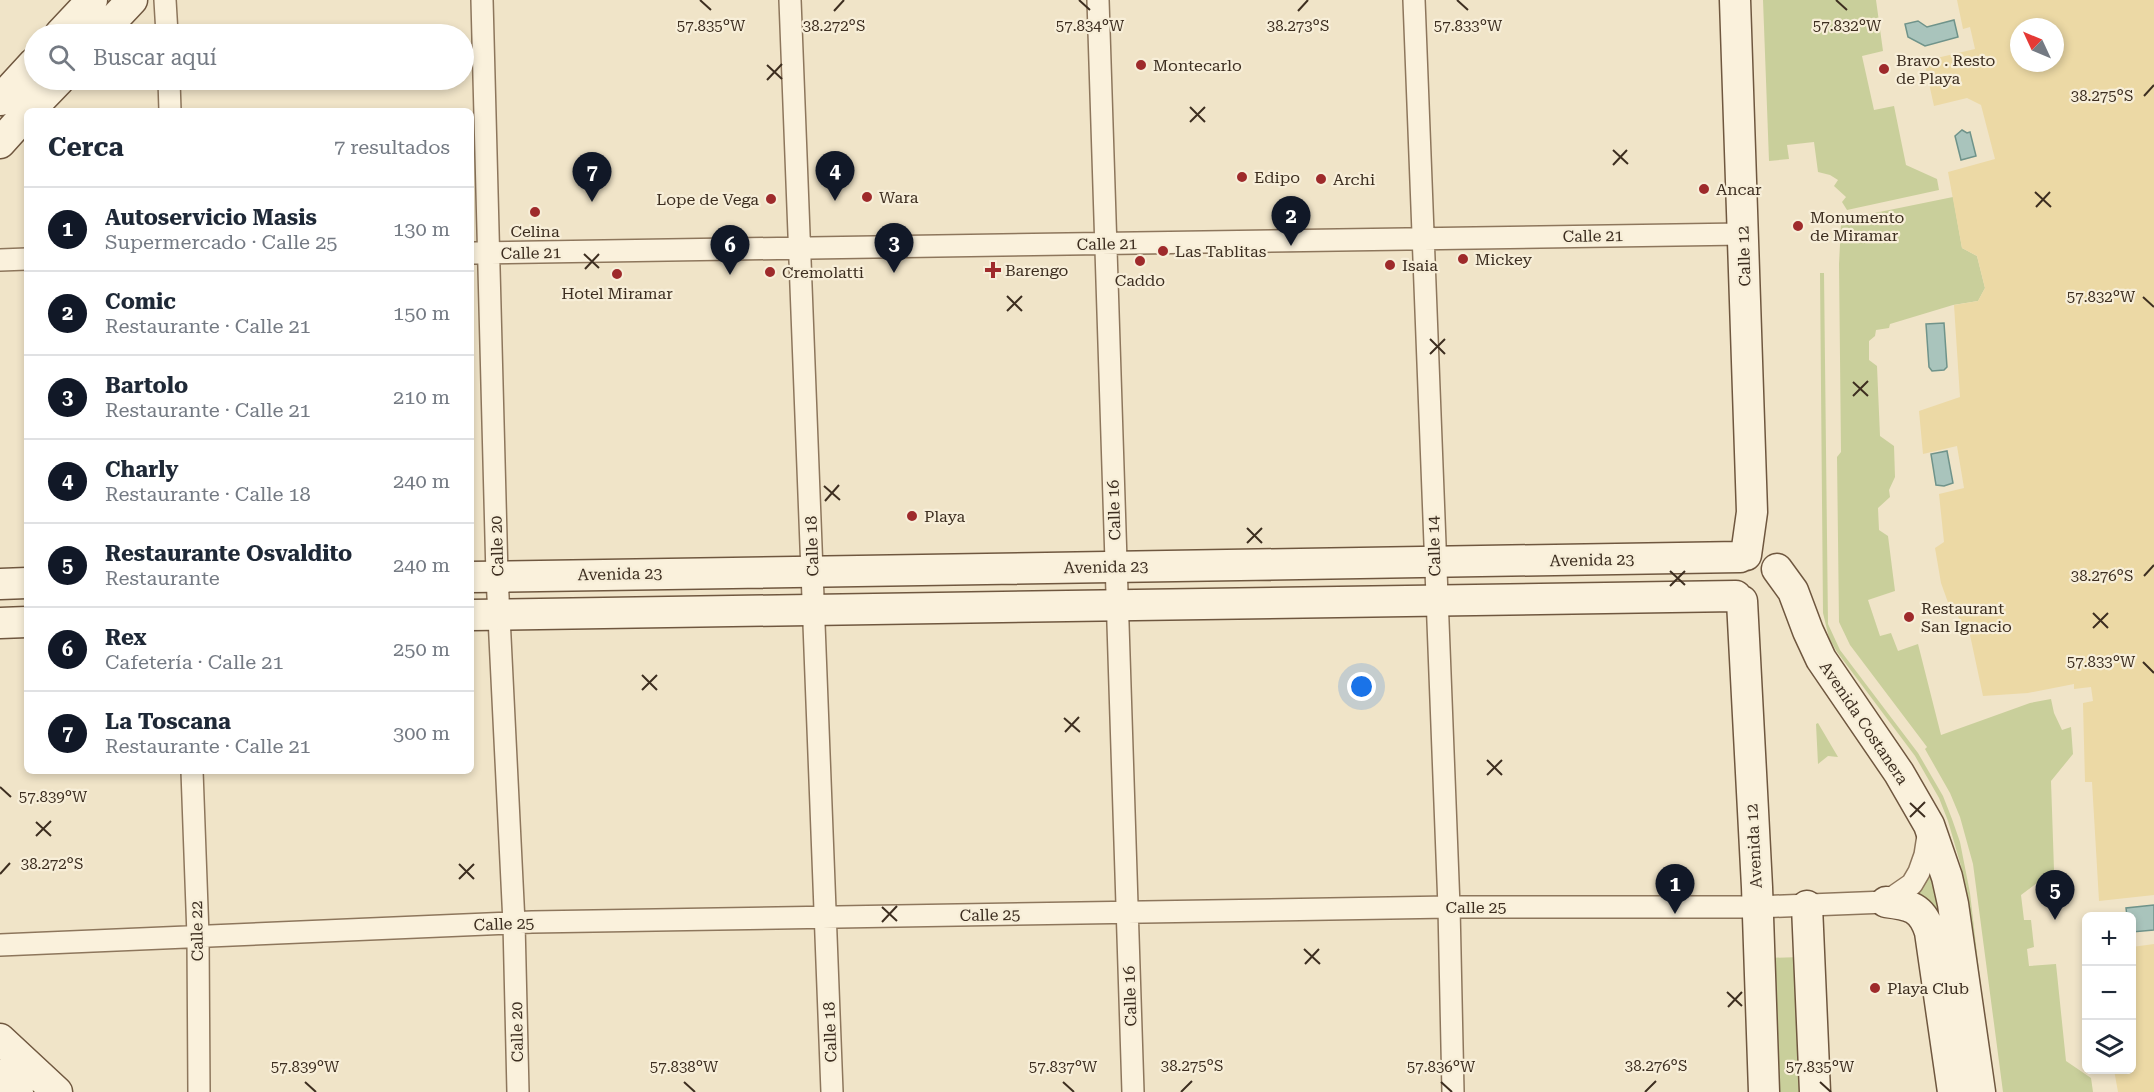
<!DOCTYPE html>
<html lang="es">
<head>
<meta charset="utf-8">
<style>
	:root { --surface:#fff; --page:#f6f6f7; --text:#1f2937; --muted:#747a83; --line:#e0e1e3; --accent:#111827 }
	body { margin:0; font-family:"Roboto Serif",serif; background:var(--page); color:var(--text) }
	.controls { position:absolute; right:18px; bottom:18px; display:grid; overflow:hidden; border-radius:9px; box-shadow:0 3px 9px #0003 }
	.controls button { width:54px; height:54px; display:grid; place-items:center; padding:0; border:0; border-bottom:2px solid var(--line); background:var(--surface); color:var(--text); font:30px sans-serif }
	.compass { position:absolute; left:2010px; top:18px; width:54px; height:54px; border-radius:50%; background:var(--surface); box-shadow:0 3px 9px #0003; rotate:314deg }
	.you { position:absolute; left:1362px; top:687px; width:21px; height:21px; margin:-15px; border:4px solid #fff; border-radius:50%; background:#1a73e8; box-shadow:0 0 0 9px #1a73e833 }
	.badge { display:grid; place-items:center; width:39px; height:39px; border-radius:50%; background:var(--accent); color:#fff; font-size:20px; font-weight:700 }
	.pin { position:absolute; translate:-50% -50px; filter:drop-shadow(0 2px 3px #0008) }
	.pin::after { content:''; position:absolute; top:32px; width:21px; height:18px; background:inherit; clip-path:polygon(0 0,100% 0,50% 100%) }
	.list { margin:0; padding:0; list-style:none }
	h2 { display:flex; justify-content:space-between; align-items:center; height:78px; margin:0; padding:0 24px; font-size:26px }
	h2 small { font-size:20px; font-weight:400; color:var(--muted) }
	.list li { display:grid; grid-template-columns:39px 1fr auto; gap:18px; align-items:center; box-sizing:border-box; height:84px; padding:0 24px; border-top:2px solid var(--line) }
	.list b { display:block; font-size:22px; white-space:nowrap }
	.list p { margin:0; font-size:20px; white-space:nowrap; color:var(--muted) }
	.list em { font-size:20px; font-style:normal; color:var(--muted) }
	.icon { flex:none; width:33px; height:33px; fill:none; stroke:currentColor; stroke-width:2; stroke-linecap:round; stroke-linejoin:round }
	.map { position:relative; flex:none; width:2154px; height:1092px; overflow:hidden }
	.search { position:absolute; background:var(--surface); box-shadow:0 3px 9px #0003; left:24px; top:24px; width:450px; height:66px; display:flex; align-items:center; gap:15px; box-sizing:border-box; padding:0 21px; border-radius:33px; color:var(--muted); font-size:22px }
	.panel { position:absolute; background:var(--surface); box-shadow:0 3px 9px #0003; left:24px; top:108px; width:450px; height:666px; border-radius:9px }
	.map>svg:first-child { display:block }
	.green { fill:#c9cf9b }
	.sand { fill:#ecd9a5; fill-rule:evenodd }
	.water { fill:#a9c4bc; stroke:#6f938a; stroke-width:1.5 }
	.lines { fill:none; stroke-linecap:round; stroke-linejoin:round }
	.street-casing { stroke:#8d765c; stroke-width:24 }
	.secondary-casing { stroke:#6f573f; stroke-width:33 }
	.street { stroke:#faf1dc; stroke-width:21 }
	.secondary { stroke:#faf1dc; stroke-width:30 }
	.ticks { fill:none; stroke:#3d2e20; stroke-width:2 }
	.poi-dot { fill:#9e2a2b; stroke:#f7eed8; stroke-width:2 }
	.labels { text-anchor:middle; dominant-baseline:central; stroke-width:4.5; stroke-linejoin:round; paint-order:stroke }
	.poi-label { font-size:16px; fill:#3d2e20; stroke:#f7eed8; text-anchor:start }
	.street-label { font-size:16px; fill:#3d2e20; stroke:#f7eed8 }
	.ticks-label { font-size:15px; text-anchor:middle; fill:#3d2e20; stroke:#f7eed8; stroke-width:4.5; stroke-linejoin:round; paint-order:stroke }
</style>
</head>
<body>
<div class="map">
<svg width="2154" height="1092" viewBox="0 0 2154 1092">
	<rect width="100%" height="100%" fill="#f0e4c8"/>
	<path class="green" d="M1763,0H1876L1883,51L1862,56L1874,110L1894,106L1906,165L1937,179L1939,190L1847,210L1842,202L1846,197L1834,186L1838,180L1830,175L1818,172L1814,142L1787,145L1789,159L1769,161Z
		M1953,197L1962,248L1977,256L1985,288L1978,301L1953,305L1890,324L1889,328L1876,330L1875,336L1869,341V360L1877,366L1880,436L1894,446L1895,477L1889,490L1890,497L1878,508L1879,530L1888,536L1895,591L1868,600L1880,636L1891,633L1898,651L1918,644L1941,735L2030,703L2051,699L2054,713L2062,730L2071,727L2073,754L2051,781L2054,870L2021,895L2024,920H2031L2034,947L2027,949L2029,966L2056,964L2066,1061L2091,1078L2093,1092H2003L1973,864L1960,817L1950,793L1925,749L1927,747L1850,645L1839,622L1837,457L1841,452L1839,264L1841,224L1850,221V218Z
		M1820,273H1824L1828,624L1840,650L1918,753L1943,796L1952,819L1960,842L1970,893L1991,1074L1961,866L1948,821L1939,798L1915,756L1837,652L1829,638L1823,613Z
		M1818,723L1838,757L1828,756L1818,764L1816,724Z
		M1929,865L1942,920L1913,893Z
		M1801,957L1806,1092H1771L1766,958Z"/>
	<path class="sand" d="M1957,0H2154V895L2099,901L2092,782H2085L2083,703L2093,701L2091,687L2074,689V684L2028,693L1983,696L1970,635L1963,636L1956,607L1950,608L1941,583L1935,548L1944,542L1939,494L1964,488L1957,446L1923,454L1919,411L1960,397L1954,305L1978,301L1985,288L1977,256L1962,248L1948,172L1995,159L1981,105L1967,98L1934,106L1924,61L1975,49L1970,27L1963,29ZM2019,27H2055V63H2019Z
		M2154,944V1092H2118L2114,1070H2132V947Z"/>
	<path class="water" d="M1954,20L1958,37L1925,46L1908,37L1905,24L1918,21L1927,27Z
		M1962,130L1967,133L1970,132L1976,156L1961,160L1955,136Z
		M1944,323L1947,367L1944,370L1932,371L1929,367L1926,324Z
		M1947,451L1953,483L1944,486L1936,485L1931,454Z
		M2154,905V930L2132,932V916H2127L2126,908Z"/>
	<g class="lines">
		<defs>
			<path id="street" d="M165,0L167,34
				M482,0L497,576L514,923L518,1092
				M790,0L832,1092
				M1098,0L1133,1092
				M1414,0L1449,907L1453,1092
				M169,80L170,111
				M471,253L1743,234
				M0,260L27,259
				M192,771L198,936L199,1092
				M0,945L532,922L1449,907H1757L1886,902L1912,884L1919,872L1925,855L1929,829"/>
			<path id="secondary" d="M1735,0L1752,512L1746,555
				M60,34L92,0
				M100,34L132,0
				M0,100L34,63
				M29,111L59,80
				M0,143L27,113
				M1777,569L1793,591L1808,631L1821,659L1899,773L1929,825L1947,877L1953,904L1980,1092
				M471,577L1740,557
				M0,584L27,583
				M1742,601L1757,887L1764,1092
				M471,615L1736,596
				M0,623L27,622
				M1886,902C1910,905 1922,907 1930,932L1953,1092
				M1807,906L1815,1092
				M0,1039L57,1092
				M0,1075L18,1092"/>
		</defs>
		<use href="#street" class="street-casing"/>
		<use href="#secondary" class="secondary-casing"/>
		<use href="#street" class="street"/>
		<use href="#secondary" class="secondary"/>
	</g>
	<path class="ticks" d="M700,0L711,10M1079,0L1090,10M1457,0L1468,10M1836,0L1847,10M834,11L844,0M1298,11L1308,0M767,65L782,79M767,80L782,64M2144,96L2154,85M1190,107L1205,122M1190,122L1205,107M1613,150L1628,164M1613,165L1627,150M2035,192L2051,207M2036,207L2050,192M584,254L599,268M585,269L599,254M1007,296L1022,311M2143,297L2154,307M1007,311L1022,296M1430,339L1445,354M1430,354L1445,339M1853,382L1868,396M1853,396L1868,381M824,486L840,500M825,501L839,485M1247,528L1262,543M1247,543L1262,528M1670,571L1685,585M2144,576L2154,565M1670,586L1685,571M2093,613L2108,628M2093,628L2108,613M2143,662L2154,673M642,675L657,690M642,690L657,675M1064,718L1080,732M1065,732L1079,717M1487,760L1502,775M1487,775L1502,760M0,787L11,797M1910,803L1925,817M1910,817L1925,802M36,822L51,836M36,836L51,821M459,864L474,879M0,874L10,863M459,879L474,864M882,907L897,921M882,922L897,906M1304,949L1320,964M1305,964L1319,949M1727,992L1742,1006M1728,1007L1742,992M305,1082L316,1092M684,1082L695,1092M1063,1082L1074,1092M1441,1082L1452,1092M1820,1082L1831,1092M1181,1092L1192,1081M1645,1092L1656,1081"/>
	<g class="poi-dot">
		<circle cx="1141" cy="65" r="6"/>
		<circle cx="1884" cy="69" r="6"/>
		<circle cx="1242" cy="177" r="6"/>
		<circle cx="1321" cy="179" r="6"/>
		<circle cx="1704" cy="189" r="6"/>
		<circle cx="867" cy="197" r="6"/>
		<circle cx="771" cy="199" r="6"/>
		<circle cx="535" cy="212" r="6"/>
		<circle cx="1798" cy="226" r="6"/>
		<circle cx="1163" cy="251" r="6"/>
		<circle cx="1463" cy="259" r="6"/>
		<circle cx="1140" cy="261" r="6"/>
		<circle cx="1390" cy="265" r="6"/>
		<path d="M990 261h6v6h6v6h-6v6h-6v-6h-6v-6h6z"/>
		<circle cx="770" cy="272" r="6"/>
		<circle cx="617" cy="274" r="6"/>
		<circle cx="912" cy="516" r="6"/>
		<circle cx="1909" cy="617" r="6"/>
		<circle cx="1875" cy="988" r="6"/>
	</g>
	<g class="labels">
		<g class="poi-label">
			<text x="1896" y="60">Bravo . Resto<tspan x="1896" dy="18">de Playa</tspan></text>
			<text x="1153" y="65">Montecarlo</text>
			<text x="1254" y="177">Edipo</text>
			<text x="1333" y="179">Archi</text>
			<text x="1716" y="189">Ancar</text>
			<text x="879" y="197">Wara</text>
			<text x="759" y="199" text-anchor="end">Lope de Vega</text>
			<text x="1810" y="217">Monumento<tspan x="1810" dy="18">de Miramar</tspan></text>
			<text x="535" y="231" text-anchor="middle">Celina</text>
			<text x="1175" y="251">Las Tablitas</text>
			<text x="1475" y="259">Mickey</text>
			<text x="1402" y="265">Isaia</text>
			<text x="1005" y="270">Barengo</text>
			<text x="782" y="272">Cremolatti</text>
			<text x="1140" y="280" text-anchor="middle">Caddo</text>
			<text x="617" y="293" text-anchor="middle">Hotel Miramar</text>
			<text x="924" y="516">Playa</text>
			<text x="1921" y="608">Restaurant<tspan x="1921" dy="18">San Ignacio</tspan></text>
			<text x="1887" y="988">Playa Club</text>
		</g>
		<g class="street-label">
			<text transform="translate(1593 236) rotate(-1)">Calle 21</text>
			<text transform="translate(1107 244) rotate(-1)">Calle 21</text>
			<text transform="translate(531 253) rotate(-1)">Calle 21</text>
			<text transform="translate(1744 256) rotate(-92)">Calle 12</text>
			<text transform="translate(1114 510) rotate(-92)">Calle 16</text>
			<text transform="translate(497 546) rotate(-92)">Calle 20</text>
			<text transform="translate(812 546) rotate(-92)">Calle 18</text>
			<text transform="translate(1434 546) rotate(-92)">Calle 14</text>
			<text transform="translate(1592 560) rotate(-1)">Avenida 23</text>
			<text transform="translate(1106 567) rotate(-1)">Avenida 23</text>
			<text transform="translate(620 574) rotate(-1)">Avenida 23</text>
			<text transform="translate(1864 723) rotate(56)">Avenida Costanera</text>
			<text transform="translate(1754 846) rotate(-93)">Avenida 12</text>
			<text x="1476" y="907">Calle 25</text>
			<text transform="translate(990 915) rotate(-1)">Calle 25</text>
			<text transform="translate(504 924) rotate(-2)">Calle 25</text>
			<text transform="translate(197 931) rotate(-91)">Calle 22</text>
			<text transform="translate(1130 996) rotate(-92)">Calle 16</text>
			<text transform="translate(517 1032) rotate(-91)">Calle 20</text>
			<text transform="translate(830 1032) rotate(-92)">Calle 18</text>
		</g>
	</g>
	<g class="ticks-label">
		<text x="711" y="31">57.835°W</text>
		<text x="1090" y="31">57.834°W</text>
		<text x="1468" y="31">57.833°W</text>
		<text x="1847" y="31">57.832°W</text>
		<text x="834" y="31">38.272°S</text>
		<text x="1298" y="31">38.273°S</text>
		<text x="2102" y="101">38.275°S</text>
		<text x="2101" y="302">57.832°W</text>
		<text x="2102" y="581">38.276°S</text>
		<text x="2101" y="667">57.833°W</text>
		<text x="53" y="802">57.839°W</text>
		<text x="52" y="869">38.272°S</text>
		<text x="1192" y="1071">38.275°S</text>
		<text x="1656" y="1071">38.276°S</text>
		<text x="305" y="1072">57.839°W</text>
		<text x="684" y="1072">57.838°W</text>
		<text x="1063" y="1072">57.837°W</text>
		<text x="1441" y="1072">57.836°W</text>
		<text x="1820" y="1072">57.835°W</text>
	</g>
</svg>
<div class="controls">
<button>+</button>
<button>−</button>
<button><svg class="icon" aria-label="layers" viewBox="0 0 24 24"><path d="M12 4l9 5-9 5-9-5zM3 14l9 5 9-5"/></svg></button>
</div>
<svg class="compass" viewBox="-18 -18 36 36"><path d="M0-13l5 13h-10z" fill="#e53935"/><path d="M0 13l5-13h-10z" fill="#747a83"/></svg>
<div class="you"></div>
<div class="pin badge" style="left:1675px;top:914px">1</div>
<div class="pin badge" style="left:1291px;top:246px">2</div>
<div class="pin badge" style="left:894px;top:273px">3</div>
<div class="pin badge" style="left:835px;top:201px">4</div>
<div class="pin badge" style="left:2055px;top:920px">5</div>
<div class="pin badge" style="left:730px;top:275px">6</div>
<div class="pin badge" style="left:592px;top:202px">7</div>
<div class="search"><svg class="icon" aria-label="search" viewBox="0 0 24 24"><circle cx="10" cy="10" r="6"/><path d="M15 15l6 6"/></svg>Buscar aquí</div>
<section class="panel">
<h2>Cerca<small>7 resultados</small></h2>
<ul class="list">
<li><span class="badge">1</span><div><b>Autoservicio Masis</b><p>Supermercado · Calle 25</p></div><em>130 m</em></li>
<li><span class="badge">2</span><div><b>Comic</b><p>Restaurante · Calle 21</p></div><em>150 m</em></li>
<li><span class="badge">3</span><div><b>Bartolo</b><p>Restaurante · Calle 21</p></div><em>210 m</em></li>
<li><span class="badge">4</span><div><b>Charly</b><p>Restaurante · Calle 18</p></div><em>240 m</em></li>
<li><span class="badge">5</span><div><b>Restaurante Osvaldito</b><p>Restaurante</p></div><em>240 m</em></li>
<li><span class="badge">6</span><div><b>Rex</b><p>Cafetería · Calle 21</p></div><em>250 m</em></li>
<li><span class="badge">7</span><div><b>La Toscana</b><p>Restaurante · Calle 21</p></div><em>300 m</em></li>
</ul>
</section>
</div>
</body>
</html>
